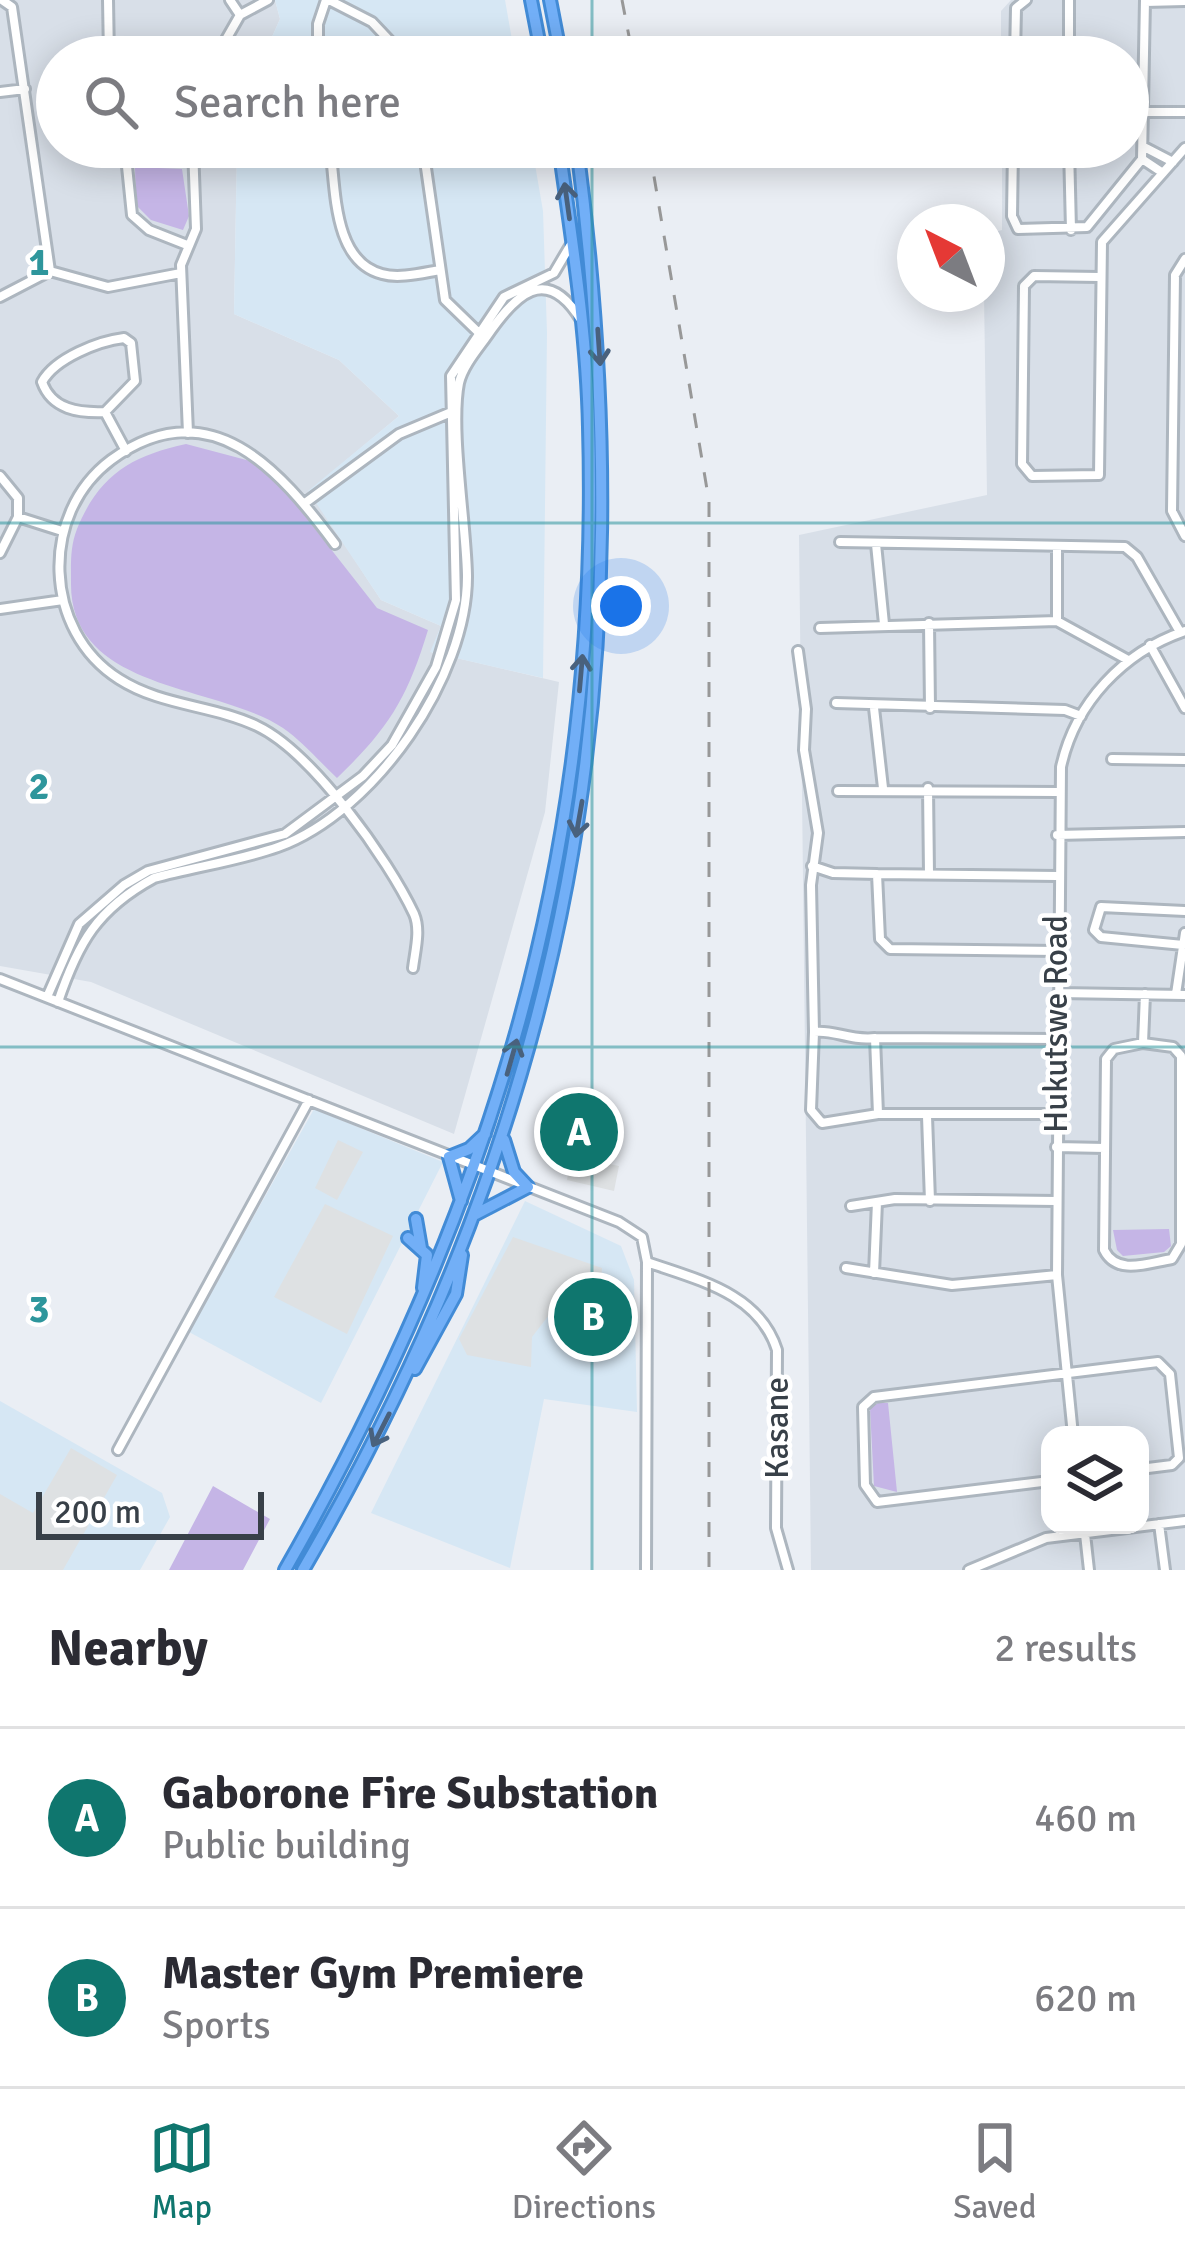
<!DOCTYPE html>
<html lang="en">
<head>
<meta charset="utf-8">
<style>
	:root { --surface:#fff; --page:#f7f7f7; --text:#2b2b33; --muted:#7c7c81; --line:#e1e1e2; --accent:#0f766e }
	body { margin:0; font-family:Signika,sans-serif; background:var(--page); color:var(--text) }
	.controls { position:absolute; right:36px; bottom:36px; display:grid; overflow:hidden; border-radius:24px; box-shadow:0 6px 30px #0003 }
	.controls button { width:108px; height:108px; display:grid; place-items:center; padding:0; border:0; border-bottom:3px solid var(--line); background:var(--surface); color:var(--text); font:60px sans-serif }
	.compass { position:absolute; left:897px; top:204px; width:108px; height:108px; border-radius:50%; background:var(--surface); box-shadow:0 6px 30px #0003; rotate:318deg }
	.scale { position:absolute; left:36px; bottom:30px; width:228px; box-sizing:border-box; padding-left:12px; border:6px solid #384048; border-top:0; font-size:33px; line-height:42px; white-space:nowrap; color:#384048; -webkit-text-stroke:9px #fff; paint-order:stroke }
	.you { position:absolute; left:621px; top:606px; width:42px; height:42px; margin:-30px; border:9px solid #fff; border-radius:50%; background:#1a73e8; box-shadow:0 0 0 18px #1a73e833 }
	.badge { display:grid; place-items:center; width:78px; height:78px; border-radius:50%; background:var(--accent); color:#fff; font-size:39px; font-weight:700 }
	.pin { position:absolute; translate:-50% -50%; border:6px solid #fff; box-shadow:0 3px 12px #0006 }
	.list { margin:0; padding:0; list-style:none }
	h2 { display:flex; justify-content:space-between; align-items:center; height:156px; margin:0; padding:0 48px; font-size:51px }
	h2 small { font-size:39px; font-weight:400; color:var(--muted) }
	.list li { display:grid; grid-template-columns:78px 1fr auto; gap:36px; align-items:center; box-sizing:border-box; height:180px; padding:0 48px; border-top:3px solid var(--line) }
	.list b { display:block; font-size:45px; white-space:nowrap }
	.list p { margin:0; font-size:39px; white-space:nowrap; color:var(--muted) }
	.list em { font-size:39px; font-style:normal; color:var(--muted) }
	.icon { flex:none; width:66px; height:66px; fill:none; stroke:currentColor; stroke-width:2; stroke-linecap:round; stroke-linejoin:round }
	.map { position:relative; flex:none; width:1185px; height:1570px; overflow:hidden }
	.search { position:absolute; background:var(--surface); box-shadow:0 6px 30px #0003; left:36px; right:36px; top:36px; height:132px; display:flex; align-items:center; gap:30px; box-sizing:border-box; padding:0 42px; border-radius:66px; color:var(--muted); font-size:45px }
	.sheet { height:516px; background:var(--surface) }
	nav { display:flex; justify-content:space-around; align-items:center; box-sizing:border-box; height:168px; border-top:3px solid var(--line); background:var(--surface); font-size:33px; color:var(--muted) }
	nav a { display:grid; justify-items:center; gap:6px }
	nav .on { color:var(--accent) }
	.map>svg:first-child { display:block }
	.residential { fill:#d8dfe8; fill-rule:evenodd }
	.commercial { fill:#d6e7f4 }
	.green { fill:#c5b5e6 }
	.parking { fill:#dee1e3 }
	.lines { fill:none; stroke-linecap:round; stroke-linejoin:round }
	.minor-casing { stroke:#adb6bf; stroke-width:14 }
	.highway-casing { stroke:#428bd6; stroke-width:16 }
	.minor { stroke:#fff; stroke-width:8 }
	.highway { stroke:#72aff7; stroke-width:10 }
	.rail { stroke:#989898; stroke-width:3; stroke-dasharray:15 15; stroke-linecap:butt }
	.oneway { stroke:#49617d }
	.grid { fill:none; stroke:#2e969c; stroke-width:3; stroke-opacity:0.55 }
	.labels { text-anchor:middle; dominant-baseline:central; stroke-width:9; stroke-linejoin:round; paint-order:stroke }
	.street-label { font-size:33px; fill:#384048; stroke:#fff }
	.grid-label { font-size:39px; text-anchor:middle; font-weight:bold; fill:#2e969c; stroke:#fff; stroke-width:9; stroke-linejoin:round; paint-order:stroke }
</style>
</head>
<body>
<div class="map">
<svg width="1185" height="1570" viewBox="0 0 1185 1570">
	<rect width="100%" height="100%" fill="#eaeef4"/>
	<path class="residential" d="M0,0H275L280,19L263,57H57V147H237L234,314L339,360L399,416L309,491L381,600L441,626L431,652L559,682L545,812L454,1134L91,982L0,966Z
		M1011,0H1185V1570H811L799,535L987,495L984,294L987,234L1002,230V147H1128V57H1001V11ZM1050,1435H1140V1525H1050Z"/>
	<path class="commercial" d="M275,0H505L515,57H263L280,19Z
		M237,147H532L543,211L547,333L543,678L430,652L441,626L381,600L308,491L399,416L339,360L234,314Z
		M314,1109L443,1162L321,1403L189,1332Z
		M525,1201L621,1246L634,1280L637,1412L544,1399L510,1568L371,1513Z
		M0,1401L162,1493L170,1517L140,1570H0Z"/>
	<path class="green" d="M135,167L182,169L189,216L183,230L151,220L136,205Z
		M186,444L254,462L276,479L377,608L428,630C407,699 389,728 337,778C320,762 302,741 283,728C217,684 70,692 71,583C71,563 70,547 77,529C99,475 131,456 186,444Z
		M1169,1229L1171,1246L1164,1252L1123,1256L1117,1250L1113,1230Z
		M878,1403H888L897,1492L874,1486L870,1408Z
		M213,1486L270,1519L243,1570H169Z"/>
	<path class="parking" d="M338,1140L363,1152L337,1200L315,1188Z
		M571,1156L619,1166L614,1191L567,1180Z
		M325,1204L393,1236L347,1334L274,1297Z
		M513,1237L602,1268L599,1320L549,1315L532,1337L531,1367L467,1355L459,1339Z
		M71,1448L117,1475L63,1570H0V1494L33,1513Z"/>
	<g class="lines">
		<defs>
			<path id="minor" d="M2,0L12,7L50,271
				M108,0L109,57
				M230,0L240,15
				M329,0L372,22L405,57
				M1145,2L1185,1
				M216,57L240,15L268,0
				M318,57V24L326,0
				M1015,57L1016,8L1026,0
				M1069,57V0
				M0,92L25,89
				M1145,112H1185
				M125,147L132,215L149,230L187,245
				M330,147C336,187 332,261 382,274C399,279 422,273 440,270
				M423,147L445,300L479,333
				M1013,147L1012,216L1018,229L1087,227L1142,159L1145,0
				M1069,147L1071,230
				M1146,148L1173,162
				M1142,159L1163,173
				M1185,259L1175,275L1172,511L1185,536
				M1099,277L1034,276L1024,286L1022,464L1032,476L1099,475L1102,242L1185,148
				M0,297L50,271L108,287L181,273
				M105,412L135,381L131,343L124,338C99,341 55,358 42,382C52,410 79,413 105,412L126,451
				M188,433L181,265L196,229L193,147
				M0,476L18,498V517L0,553
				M305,503L399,434L449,413
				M18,517L62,531
				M840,542L1125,547L1137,557L1180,632
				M335,544C280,470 210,388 111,460C39,514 43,631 119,679C161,706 213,705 257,726C312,752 388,859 414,914C421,930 415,951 413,968
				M876,544L884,624
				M1057,546V621
				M0,609L63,600
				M929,623L930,708
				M820,628L1057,621L1128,660
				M1150,645L1185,708
				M798,651L806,709L804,750L818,833L811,885L814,1032
				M836,703L1065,710L1081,716
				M874,708L883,788
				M1112,759L1185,760
				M928,788L929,874
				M838,791L1058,792
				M1057,835L1185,832
				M812,866L833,873L877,874
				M1057,876L877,874L880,939L890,949L1057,951
				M1183,945L1101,937L1094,930L1101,907L1185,911
				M0,979L619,1222L642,1237L647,1262C698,1280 759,1293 777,1350L776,1528L788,1570
				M1058,993L1185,995
				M1176,994L1185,933
				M47,997L79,924L124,885L148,871L285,834L363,776L392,745L436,667L456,600L451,376L504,297L554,273L570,246
				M58,1002C78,943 97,909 154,878C194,867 238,861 278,847C375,812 468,676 467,575C466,523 450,429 459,383C463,366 477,350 487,336C515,295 546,263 581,320
				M875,1038C849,1041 833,1029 814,1032L811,1110L822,1123L878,1114
				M1143,1043L1173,1047L1181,1056V1244L1172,1259C1148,1263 1117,1276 1104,1250L1106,1059L1114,1049Z
				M1143,1043L1145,994
				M1056,1114H878L875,1038L1057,1039
				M927,1116L930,1201
				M1056,1147L1105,1148
				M851,1206L895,1199L1056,1201
				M846,1268L952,1285L1057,1275
				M874,1273L877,1202
				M1073,1435L1057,1275L1061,767C1075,703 1123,652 1185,631
				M118,1450L309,1100
				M1050,1481L877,1502L865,1485L863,1407L874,1397L1158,1362L1170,1374L1179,1458L1172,1465L1140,1469
				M1159,1524L1165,1570
				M1084,1525L1089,1570
				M646,1570L647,1262
				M969,1570L1046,1538L1185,1521"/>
			<path id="highway" d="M531,0L542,57
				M550,0L561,57
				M461,1201L449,1157L469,1149L485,1134
				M476,1214L528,1187L514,1172L504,1140
				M416,1219L421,1248
				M408,1238L427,1255L423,1288
				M415,1369L456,1294L462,1255
				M285,1570C493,1206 601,850 589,427C587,333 572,240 559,147
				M303,1570C572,1107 646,676 577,147"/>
		</defs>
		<use href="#minor" class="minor-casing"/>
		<use href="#highway" class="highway-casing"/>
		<use href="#minor" class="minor"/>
		<use href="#highway" class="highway"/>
		<path class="rail" d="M622,0L633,57
			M649,147L709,501V1570"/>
	</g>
	<defs><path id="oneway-shaft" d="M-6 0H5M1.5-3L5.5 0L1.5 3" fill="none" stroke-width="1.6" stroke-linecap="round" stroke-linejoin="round" transform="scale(3)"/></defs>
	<g class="oneway">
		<use href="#oneway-shaft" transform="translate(567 201) rotate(-98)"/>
		<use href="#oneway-shaft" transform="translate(599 347) rotate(86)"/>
		<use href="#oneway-shaft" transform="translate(581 673) rotate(-85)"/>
		<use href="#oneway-shaft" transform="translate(579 819) rotate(100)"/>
		<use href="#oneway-shaft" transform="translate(512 1057) rotate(-74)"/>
		<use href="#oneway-shaft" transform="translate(381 1430) rotate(117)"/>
	</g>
	<path class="grid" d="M592,0V57M592,147V1570M0,523H1185M0,1047H1185"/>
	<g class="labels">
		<g class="street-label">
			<text transform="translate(1056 1024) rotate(-90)">Hukutswe Road</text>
			<text transform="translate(777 1428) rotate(-90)">Kasane</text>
		</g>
	</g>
	<g class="grid-label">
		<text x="39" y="275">1</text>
		<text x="39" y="799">2</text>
		<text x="39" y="1322">3</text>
	</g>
</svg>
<div class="controls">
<button><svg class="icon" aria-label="layers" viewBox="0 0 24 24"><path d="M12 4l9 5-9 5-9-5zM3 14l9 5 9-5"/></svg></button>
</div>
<svg class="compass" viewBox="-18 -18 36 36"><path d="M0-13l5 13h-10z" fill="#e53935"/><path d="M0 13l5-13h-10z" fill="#7c7c81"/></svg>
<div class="scale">200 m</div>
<div class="you"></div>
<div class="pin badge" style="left:579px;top:1132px">A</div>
<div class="pin badge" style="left:593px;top:1317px">B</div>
<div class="search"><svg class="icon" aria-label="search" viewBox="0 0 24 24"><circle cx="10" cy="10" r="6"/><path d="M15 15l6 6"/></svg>Search here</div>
</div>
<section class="sheet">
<h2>Nearby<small>2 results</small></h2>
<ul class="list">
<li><span class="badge">A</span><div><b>Gaborone Fire Substation</b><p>Public building</p></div><em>460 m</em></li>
<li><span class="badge">B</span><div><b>Master Gym Premiere</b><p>Sports</p></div><em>620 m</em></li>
</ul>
</section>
<nav>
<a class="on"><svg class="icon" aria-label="map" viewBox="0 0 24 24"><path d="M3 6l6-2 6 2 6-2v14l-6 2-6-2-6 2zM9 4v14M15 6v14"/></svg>Map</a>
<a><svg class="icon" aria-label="directions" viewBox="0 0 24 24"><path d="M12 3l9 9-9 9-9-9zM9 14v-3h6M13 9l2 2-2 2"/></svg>Directions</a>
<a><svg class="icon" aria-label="saved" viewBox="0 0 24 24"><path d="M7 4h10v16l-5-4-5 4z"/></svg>Saved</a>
</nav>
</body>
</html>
